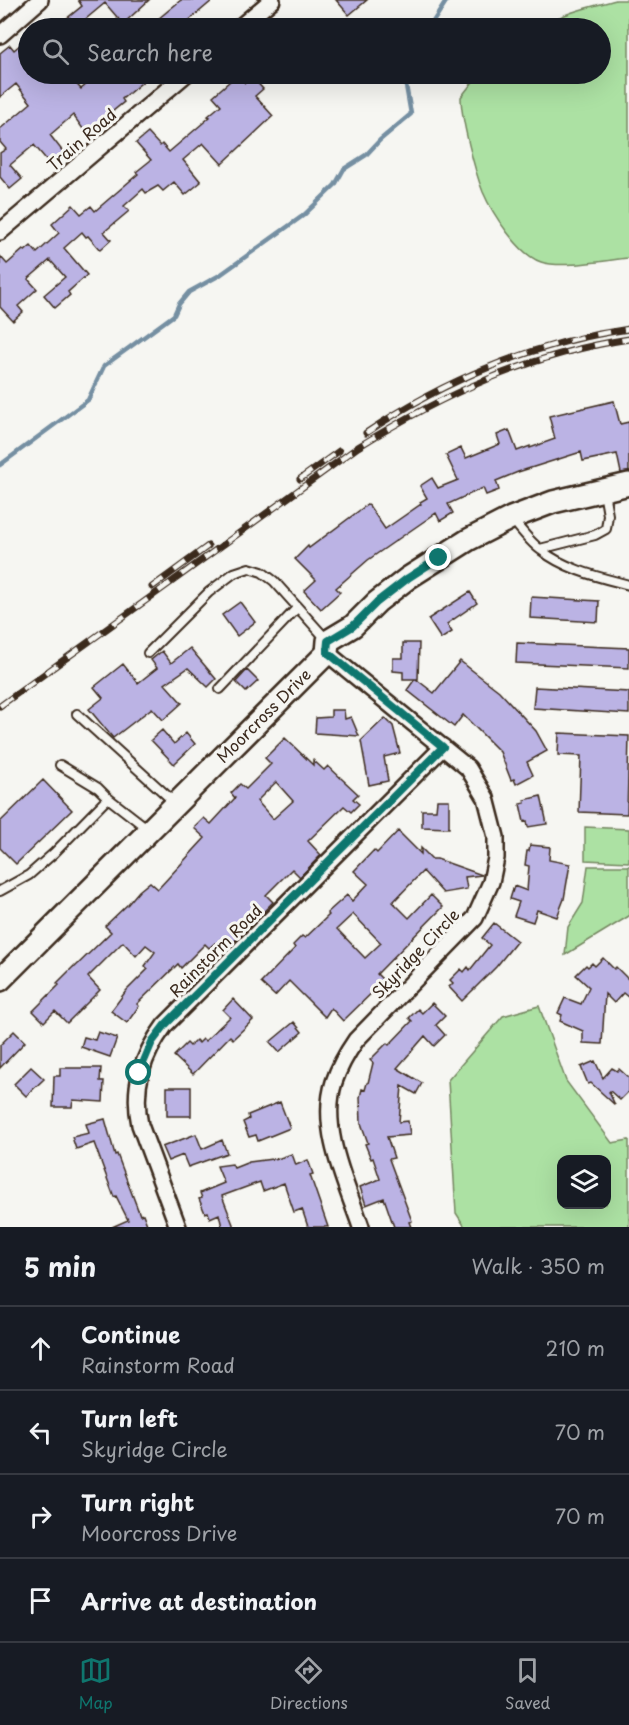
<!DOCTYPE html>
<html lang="en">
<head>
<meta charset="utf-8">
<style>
	:root { --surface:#171b24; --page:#242831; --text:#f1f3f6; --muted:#9ea1a6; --line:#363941; --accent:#0f766e }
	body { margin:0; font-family:"Playpen Sans",sans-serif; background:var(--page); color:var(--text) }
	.controls { position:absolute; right:18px; bottom:18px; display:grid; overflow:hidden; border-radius:12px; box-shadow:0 6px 24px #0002 }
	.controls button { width:54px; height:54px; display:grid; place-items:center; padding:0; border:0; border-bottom:2px solid var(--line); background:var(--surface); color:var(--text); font:30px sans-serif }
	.stop { position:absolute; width:18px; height:18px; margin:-14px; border:4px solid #0f766e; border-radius:50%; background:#fff }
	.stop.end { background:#0f766e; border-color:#fff; box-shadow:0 2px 6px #0008 }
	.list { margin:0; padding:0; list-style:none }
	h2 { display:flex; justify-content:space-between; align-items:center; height:78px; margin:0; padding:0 24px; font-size:26px }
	h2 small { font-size:20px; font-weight:400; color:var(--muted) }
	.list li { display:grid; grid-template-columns:39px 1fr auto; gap:18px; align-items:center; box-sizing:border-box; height:84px; padding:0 24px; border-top:2px solid var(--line) }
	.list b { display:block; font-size:22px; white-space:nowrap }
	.list p { margin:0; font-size:20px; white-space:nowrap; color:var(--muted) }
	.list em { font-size:20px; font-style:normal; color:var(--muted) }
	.icon { flex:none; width:33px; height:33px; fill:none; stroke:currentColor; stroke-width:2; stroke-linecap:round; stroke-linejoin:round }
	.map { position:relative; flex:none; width:629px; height:1227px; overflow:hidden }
	.search { position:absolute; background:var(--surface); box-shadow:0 6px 24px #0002; left:18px; right:18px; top:18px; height:66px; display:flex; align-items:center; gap:15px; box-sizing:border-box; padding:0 21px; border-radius:33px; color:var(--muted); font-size:22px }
	.sheet { height:414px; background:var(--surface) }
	nav { display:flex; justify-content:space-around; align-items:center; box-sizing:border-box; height:84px; border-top:2px solid var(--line); background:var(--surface); font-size:16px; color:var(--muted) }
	nav a { display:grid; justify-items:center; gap:3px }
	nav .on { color:var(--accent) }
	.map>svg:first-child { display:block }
	.green { fill:#ace1a3; stroke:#748660; stroke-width:1.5; fill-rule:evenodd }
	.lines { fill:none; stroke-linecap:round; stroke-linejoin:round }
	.stream { stroke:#758fa2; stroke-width:4.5 }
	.building { fill:#bbb3e4; stroke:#3b2a1e; stroke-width:1.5; fill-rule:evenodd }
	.lane-casing { stroke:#3b2a1e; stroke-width:12 }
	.street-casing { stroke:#3b2a1e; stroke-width:20 }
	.secondary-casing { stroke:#3b2a1e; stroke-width:26 }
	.lane { stroke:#f6f6f2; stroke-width:8 }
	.street { stroke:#f6f6f2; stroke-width:15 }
	.secondary { stroke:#f6f6f2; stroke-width:21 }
	.rail-casing { stroke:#3b2a1e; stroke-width:7 }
	.rail { stroke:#f6f6f2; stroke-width:4.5; stroke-dasharray:14; stroke-linecap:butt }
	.route { stroke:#0f766e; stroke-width:8 }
	.labels { text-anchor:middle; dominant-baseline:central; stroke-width:6; stroke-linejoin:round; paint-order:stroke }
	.street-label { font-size:16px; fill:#3b2a1e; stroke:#f6f6f2 }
</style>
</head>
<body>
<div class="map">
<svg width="629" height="1227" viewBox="0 0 629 1227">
	<rect width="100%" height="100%" fill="#f6f6f2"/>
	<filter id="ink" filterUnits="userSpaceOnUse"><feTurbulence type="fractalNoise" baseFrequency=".0167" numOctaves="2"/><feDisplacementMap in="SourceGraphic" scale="12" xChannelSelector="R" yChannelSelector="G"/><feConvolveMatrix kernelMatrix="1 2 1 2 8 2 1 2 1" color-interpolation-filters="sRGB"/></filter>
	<g filter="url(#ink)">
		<path class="green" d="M616,0H629V258C606,260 563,269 541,262C519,255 492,213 483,192C475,172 461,118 461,97L479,74H600V28H538C562,13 589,7 616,0Z
			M585,827L629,829V862L585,860Z
			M588,866H629V916L565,955L568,927L583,903Z
			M539,1006L566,1081L612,1143L629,1140V1227H465L456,1213L448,1080L503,1016ZM562,1160H606V1204H562Z"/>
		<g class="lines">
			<path class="stream" d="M429,28L447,0
				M0,465L88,400L104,366L174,315L179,304L189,292L220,275L304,215L335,185L344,169L366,155L380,140L411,114L404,74"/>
		</g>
		<path class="building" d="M78,0H149L123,24L105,3L81,23L85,28H55L82,6Z
			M181,0H213L180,28H166L158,19Z
			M336,0H367L349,15Z
			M28,38V74H67L81,89L99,74H152L122,99L124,102L86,133L73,115L50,135L64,153L50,164L34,145L10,165L22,179L10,189L0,177V153L6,149L0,142V129L31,103L16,84L0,97V53L10,45L14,50Z
			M238,74L245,83L252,77L263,89L255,96L273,116L222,164L203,143L183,160L201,182L185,195L174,182L163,191L158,186L146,193L143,189L124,206L129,211L104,232L111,240L100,250L88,236L86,237L82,232L64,248L87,275L68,292L70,295L55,308L44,295L65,277L50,260L28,279L37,289L18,306L23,312L13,321L0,307V256L7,264L23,250L25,251L31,246L37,253L59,233L52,224L73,205L81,214L91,206L95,211L138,174L136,172L151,160L136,143L148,133L160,146L162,144L169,152L210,117L208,116L221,105L213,96Z
			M614,401L620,424L629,422V472L621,473L617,454L583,461L581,452L518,472L496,481L499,490L486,495L483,488L448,504L453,513L440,521L436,513L368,560L336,588L340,592L321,609L304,591L316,580L295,559L308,546L309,548L368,504L385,529L421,504L420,502L427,498L420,486L432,478L438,488L458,480L446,455L461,448L466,458L500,444L497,435L509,430L517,451L530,446V448L555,439L549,416Z
			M470,592L477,603L447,624L452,632L441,639L428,619Z
			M531,597L599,601L598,622L530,618Z
			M240,602L255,622L237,636L222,615Z
			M403,643H419L418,679H416L434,693L460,661L499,691L536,731L547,751L527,762L533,775L516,784L514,779L511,780L500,752L463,715L454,727L407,690L415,679H403V672L393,671V658H403Z
			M517,643L629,648V668L516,663Z
			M190,648L216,679L208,687L188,668L165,684L182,703L163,720L152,708L113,738L89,709L103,698L94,687L123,664L138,683L157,668L151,660L162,651L171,663Z
			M247,670L258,681L246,692L236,682Z
			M535,687L629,692V714L533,708Z
			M331,710H344L345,719L351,717L359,736L315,733L316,718L331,717Z
			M385,718L393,726L400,753L384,757L388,781L369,785L361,741Z
			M162,730L174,744L186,733L195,744L174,764L151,740Z
			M559,733L629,736L627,814L579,812L581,756L558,755Z
			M285,738L313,765V760L324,770L328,766L358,794L353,799L359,804L351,812L344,806L308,841L321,855L300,877L292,869L266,895L273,902L224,952L215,943L209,948L205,944L181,968L178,964L137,1004L139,1006L127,1023L111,1011L126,991L148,969L145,966L155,952L146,945L136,956L123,942L88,977L100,990L67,1023L55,1011L44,1022L33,1011L59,985L57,983L74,966L75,967L111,932L105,926L128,904L139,891L150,882L158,889L205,838L194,828L204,818L211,824L235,798L231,793L240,784L246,789L271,764L265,758ZM276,782L293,801L273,819L257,801Z
			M43,780L72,810L16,864L0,848V822Z
			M541,796L547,824L528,827L527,821L524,822L520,804L525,803L524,800Z
			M437,800H449V828L422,827V810H436Z
			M398,831L421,854V848L432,859H437L482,875L465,877L467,889L443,893L423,871L393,902L409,918L431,895L443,907L377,974L384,981L343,1021L331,1008L325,1017L289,981L275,996L261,983L295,948L293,945L302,936L305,938L329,915L327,913L347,895L352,901L368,884L354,871L374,850L377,853ZM353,914L381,943L365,958L337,929Z
			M530,845L550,847L549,860L570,864L564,899L557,917L537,910L533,922L514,916L519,902L510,899L514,886L527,891L529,866L525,865L527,851H529Z
			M494,923L517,941L496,967L462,1001L449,987L453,983L450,980L461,969L464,972L468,967L470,970L490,945L482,938Z
			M603,958L614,969L616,967L629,980V998L623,993L614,1003L605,994L602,1044L583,1043V1031L560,1021L562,1015L558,1013L565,998L581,1004L589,987L576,975L586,965L588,967L592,963L595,966Z
			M233,999L253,1020L233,1039L230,1036L193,1074L174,1056L187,1043L190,1046L196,1040L199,1043L203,1039L205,1041L230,1017L223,1010Z
			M432,1003L445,1016L436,1025L445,1035L434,1046L425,1036L397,1068L422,1083L416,1094L402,1086L399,1122L408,1121L410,1135L387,1137L394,1158L389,1159L412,1221L409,1222L411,1227H394L384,1198L366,1205L360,1187L380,1179L373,1158L371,1159L365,1144L368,1143L361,1123L360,1097L362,1089L365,1090L367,1083H368L373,1063L370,1060L387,1043L389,1045L412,1021L409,1018L418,1009L422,1013Z
			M294,1022L302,1032L279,1052L270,1042Z
			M14,1031L25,1042L0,1068V1045Z
			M98,1032L117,1038L110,1057L81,1047L84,1037L95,1040Z
			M595,1061L603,1078L612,1068L617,1071L619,1069L629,1078V1091L620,1100L610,1091L609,1092L615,1105L591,1083L588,1084L581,1067Z
			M31,1067L44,1079L26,1096L14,1084Z
			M60,1068H101L100,1081H104L103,1102L73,1100L72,1107H53L54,1076H60Z
			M167,1087H191V1116H167Z
			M280,1102L290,1128L258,1141L256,1135L249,1137L243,1122L249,1119L248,1115Z
			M105,1119L115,1155L117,1154L140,1215L143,1214L148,1227H112L128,1220L116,1196L114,1197L94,1143L76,1149L72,1137L89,1133L86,1124Z
			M196,1134L202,1149L222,1140L227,1153L188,1167L183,1155L168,1161L162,1147Z
			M292,1154L296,1165L308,1160L313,1174L310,1175L328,1227H308L302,1209L294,1212L284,1183L263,1191L260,1182L222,1196L234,1227H222L219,1214L210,1218L208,1212L205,1213L199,1199L202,1198L200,1193L224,1183L217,1166L232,1164L234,1168L249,1162L280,1158Z"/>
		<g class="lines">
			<defs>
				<path id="lane" d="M512,519C521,530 530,542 541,550C566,570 599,577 629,585
					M540,549L595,535L606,529L608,515L604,492
					M148,653L209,592L234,573L249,568L262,572L274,581L327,640
					M220,689L297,608
					M77,714L174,802
					M60,765L98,788L108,798L148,829
					M0,891L29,875L54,853L108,798"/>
				<path id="street" d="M239,28L272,0
					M0,35L40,0
					M0,232L186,74
					M327,653L468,768L486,798L496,837V858L491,882L475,918L356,1040C347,1053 339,1067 334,1082C319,1128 346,1183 361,1227
					M178,1227L140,1125C132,1087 142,1056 165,1025L443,747"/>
				<path id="secondary" d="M0,980L327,653L328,641L353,626L377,602L408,578L468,540L511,518L553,502L629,484"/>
			</defs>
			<use href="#lane" class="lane-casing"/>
			<use href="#street" class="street-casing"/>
			<use href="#secondary" class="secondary-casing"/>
			<use href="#lane" class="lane"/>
			<use href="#street" class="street"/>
			<use href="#secondary" class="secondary"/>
			<defs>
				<path id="rail" d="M366,433C444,380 536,342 629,329
					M300,479L339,451
					M152,587L208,546
					M0,706L358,447C442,395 530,354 629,339"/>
			</defs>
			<use href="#rail" class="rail-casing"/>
			<use href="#rail" class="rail"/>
		</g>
	</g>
	<g class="lines" filter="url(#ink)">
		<path class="route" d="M139,1073L152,1042L165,1025L443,747L327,652L328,641L353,626L377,602L408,578L439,558"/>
	</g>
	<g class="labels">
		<g class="street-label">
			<text transform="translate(81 139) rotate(-41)">Train Road</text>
			<text transform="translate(263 715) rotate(-45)">Moorcross Drive</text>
			<text transform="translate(215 950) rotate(-45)">Rainstorm Road</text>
			<text transform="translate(415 953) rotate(-46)">Skyridge Circle</text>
		</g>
	</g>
</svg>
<div class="controls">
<button><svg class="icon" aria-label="layers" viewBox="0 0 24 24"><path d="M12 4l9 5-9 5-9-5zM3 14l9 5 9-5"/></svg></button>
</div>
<div class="stop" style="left:139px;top:1073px"></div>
<div class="stop end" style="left:439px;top:558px"></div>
<div class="search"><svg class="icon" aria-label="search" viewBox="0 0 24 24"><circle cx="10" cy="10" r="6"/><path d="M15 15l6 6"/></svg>Search here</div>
</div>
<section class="sheet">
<h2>5 min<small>Walk · 350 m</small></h2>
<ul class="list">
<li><svg class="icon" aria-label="ahead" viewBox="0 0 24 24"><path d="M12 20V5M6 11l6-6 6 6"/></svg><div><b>Continue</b><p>Rainstorm Road</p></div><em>210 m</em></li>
<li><svg class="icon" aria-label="left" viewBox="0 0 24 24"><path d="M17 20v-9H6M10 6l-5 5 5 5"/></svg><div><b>Turn left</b><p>Skyridge Circle</p></div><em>70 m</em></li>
<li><svg class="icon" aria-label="right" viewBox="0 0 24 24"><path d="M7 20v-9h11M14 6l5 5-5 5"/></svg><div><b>Turn right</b><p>Moorcross Drive</p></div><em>70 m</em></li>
<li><svg class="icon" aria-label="arrive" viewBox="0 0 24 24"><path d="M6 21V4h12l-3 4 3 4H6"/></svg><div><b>Arrive at destination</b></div></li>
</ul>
</section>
<nav>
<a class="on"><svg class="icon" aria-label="map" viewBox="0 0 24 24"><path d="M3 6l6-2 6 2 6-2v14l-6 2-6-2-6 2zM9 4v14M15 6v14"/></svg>Map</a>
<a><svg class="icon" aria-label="directions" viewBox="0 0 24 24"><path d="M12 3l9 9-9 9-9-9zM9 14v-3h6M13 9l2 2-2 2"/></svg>Directions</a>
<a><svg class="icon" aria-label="saved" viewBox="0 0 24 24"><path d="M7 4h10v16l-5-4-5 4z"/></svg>Saved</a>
</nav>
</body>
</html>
